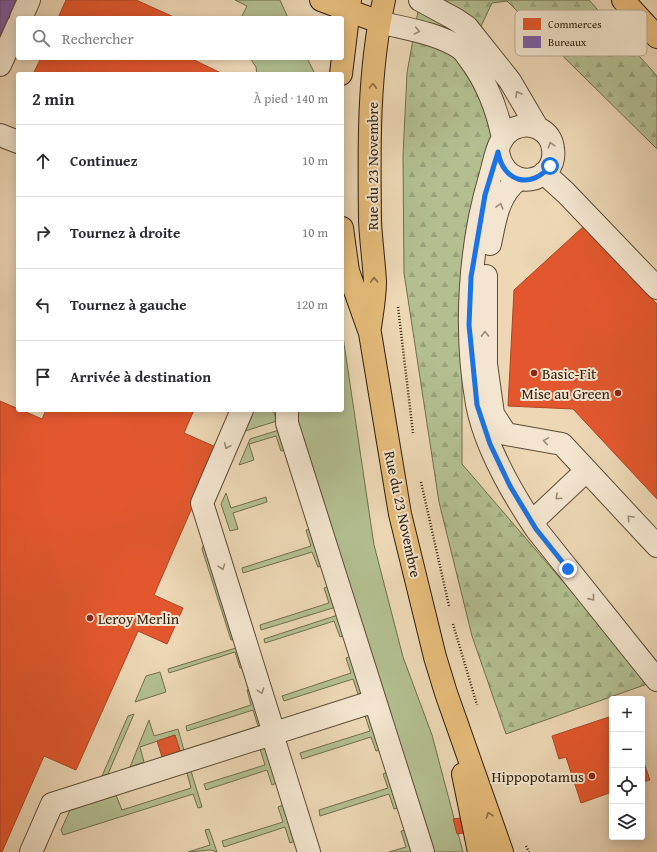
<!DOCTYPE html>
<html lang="fr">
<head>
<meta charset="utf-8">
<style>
	:root { --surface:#fff; --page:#f2f2f3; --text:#2b2b33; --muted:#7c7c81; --line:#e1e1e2 }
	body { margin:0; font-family:"Gentium Book Plus",serif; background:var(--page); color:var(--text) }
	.controls { position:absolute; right:12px; bottom:12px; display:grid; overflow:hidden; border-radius:4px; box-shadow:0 2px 10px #0003 }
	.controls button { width:36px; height:36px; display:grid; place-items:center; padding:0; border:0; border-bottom:1px solid var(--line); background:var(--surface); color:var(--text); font:20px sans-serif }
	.stop { position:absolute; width:12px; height:12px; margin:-9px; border:3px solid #1a73e8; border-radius:50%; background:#fff }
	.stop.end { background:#1a73e8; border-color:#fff; box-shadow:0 1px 4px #0008 }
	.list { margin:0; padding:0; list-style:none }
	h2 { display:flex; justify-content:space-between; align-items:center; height:52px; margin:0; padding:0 16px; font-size:17px }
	h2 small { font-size:13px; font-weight:400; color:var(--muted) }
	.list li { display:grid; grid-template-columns:26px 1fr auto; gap:12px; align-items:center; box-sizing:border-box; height:72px; padding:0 16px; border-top:1px solid var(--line) }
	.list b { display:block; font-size:15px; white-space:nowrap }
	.list em { font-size:13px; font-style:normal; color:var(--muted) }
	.icon { flex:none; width:22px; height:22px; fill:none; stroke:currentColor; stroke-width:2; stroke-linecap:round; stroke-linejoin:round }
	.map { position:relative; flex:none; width:657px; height:852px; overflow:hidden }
	.search { position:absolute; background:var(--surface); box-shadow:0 2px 10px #0003; left:16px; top:16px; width:328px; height:44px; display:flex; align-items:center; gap:10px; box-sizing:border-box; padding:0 14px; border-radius:4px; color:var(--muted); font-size:15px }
	.panel { position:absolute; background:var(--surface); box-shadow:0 2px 10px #0003; left:16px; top:72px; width:328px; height:340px; border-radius:4px }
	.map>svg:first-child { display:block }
	.grass { fill:#b3bf91; stroke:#716e4e }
	.forest { fill:url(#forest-firs); stroke:#716e4e }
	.shops { fill:#e4572e; stroke:#ae4624 }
	.offices { fill:#7b5ea7; stroke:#644a78 }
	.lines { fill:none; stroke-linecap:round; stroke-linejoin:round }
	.minor-casing { stroke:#5e4c36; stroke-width:24 }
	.major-casing { stroke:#2f1d0b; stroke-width:24 }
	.highway-casing { stroke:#2f1d0b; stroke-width:24 }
	.path { stroke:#2f1d0b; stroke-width:2.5; stroke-dasharray:1 2; stroke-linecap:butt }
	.minor { stroke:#f3e5cf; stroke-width:22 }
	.major { stroke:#e6bc7a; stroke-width:22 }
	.highway { stroke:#e6bc7a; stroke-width:22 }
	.oneway { stroke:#9b8b77 }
	.oneway2 { stroke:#8a6c42 }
	.route { stroke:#1a73e8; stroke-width:5 }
	.poi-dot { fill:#8f2418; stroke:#f3e5cf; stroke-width:1.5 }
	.labels { text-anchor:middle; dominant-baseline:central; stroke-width:4; stroke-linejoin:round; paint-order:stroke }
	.street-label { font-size:15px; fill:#2f1d0b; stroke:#f3e5cf }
	.poi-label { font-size:15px; fill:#2f1d0b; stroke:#f3e5cf; text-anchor:start }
	.key { fill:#f3e5cf; stroke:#b8a994; stroke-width:1 }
	.key-label { font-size:11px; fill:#2f1d0b }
</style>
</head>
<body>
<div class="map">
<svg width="657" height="852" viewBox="0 0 657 852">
	<defs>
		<pattern id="forest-firs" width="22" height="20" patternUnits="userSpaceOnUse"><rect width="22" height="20" fill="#b3bf91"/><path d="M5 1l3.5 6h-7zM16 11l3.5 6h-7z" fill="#9aa47c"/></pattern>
	</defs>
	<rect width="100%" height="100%" fill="#edd7b5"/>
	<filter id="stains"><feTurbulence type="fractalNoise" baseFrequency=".005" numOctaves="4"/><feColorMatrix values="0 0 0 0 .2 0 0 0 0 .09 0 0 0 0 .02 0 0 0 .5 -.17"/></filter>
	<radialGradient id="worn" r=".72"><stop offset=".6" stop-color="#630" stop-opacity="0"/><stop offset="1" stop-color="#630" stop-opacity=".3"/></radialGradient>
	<path class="grass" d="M235,0H280L288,18H241L247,6Z
		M250,58H307L315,74H257L256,67Z
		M342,330L374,545L403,657L432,735L463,852H432L297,424V410H342Z
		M254,410H273L277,421L245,431Z
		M279,430L286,450L281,451L276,436L249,444L254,460L239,465L250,439Z
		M226,493L231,508L266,497L267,502L233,513L238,529L230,531L221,504Z
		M311,529L322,566L318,567L312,552L243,573L242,568L311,546L306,530Z
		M205,541L236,639L231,640L202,549Z
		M329,586L336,607L261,630L260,625L329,603L324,588Z
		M338,615L345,635L340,637L334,621L265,643L264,639Z
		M239,647L245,667L240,668L235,652L169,673L168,669Z
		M351,656L363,693L358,694L353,679L284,701L282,696L351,673L346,658Z
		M160,672L166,692L135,702L146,676Z
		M252,688L263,724L258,726L253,710L187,731L186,726L251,705L247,690Z
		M134,714L108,774L102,776L128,716Z
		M370,714L381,750L376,751L371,737L302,759L300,753L370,731L365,716Z
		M149,720L154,736L178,729L184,750L180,751L175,735L140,747L144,762L130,767Z
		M265,748L276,783L272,785L267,770L206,790L204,784L265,765L260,749Z
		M191,771L202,807L198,808L193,794L63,835L61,830L70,810L116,795L122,810L191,788L187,773Z
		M388,772L399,808L394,809L389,794L320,816L319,810L388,788L383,774Z
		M283,805L295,841L290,843L285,827L224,847L222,841L283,822L278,807Z
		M209,829L217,852L211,850L188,852L210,845L205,830Z
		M407,830L414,852H389L406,847L401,831Z"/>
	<path class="forest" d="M420,0H589L657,76V149L507,1L492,3L463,64L488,99L493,130L462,275V464L650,683L506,734L472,636L439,502L404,273L403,156L407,73Z"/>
	<path class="shops" d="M66,0H136L176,18H58Z
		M41,58H190L223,74H33Z
		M584,226L657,304V499L573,409L508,406L514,290Z
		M0,401L42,419L46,410H194L184,433L218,448L154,595L183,608L167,644L138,631L76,770L44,756L2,852H0Z
		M612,716V792L581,803L566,757L559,759L552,736Z
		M175,735L180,751L162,757L157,741Z
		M642,757L650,780L642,782Z
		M460,818L464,833L457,834L453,819Z"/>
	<path class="offices" d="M0,0H16L0,37Z"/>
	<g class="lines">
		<defs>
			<path id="minor" d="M420,0L455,19L467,27L510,81L537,127
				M21,18L29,0
				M379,22C406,29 437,33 460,48C464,51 467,56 470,60C488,84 497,109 503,138
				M0,65L18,25
				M0,135L18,142
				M498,152C506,195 558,183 553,149C551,130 531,121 515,128C497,135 495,161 490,177C469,247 464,332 477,404C485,447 512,493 536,529
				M544,173L566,193L657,288
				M490,244C495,220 498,194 519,179
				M486,276V364L493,414L506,434L562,444L657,546
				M242,410L202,503L274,733
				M287,410V423L423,852
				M586,471L535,519L536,529L657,680
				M272,734L309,852
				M31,852L52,804L375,701"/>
			<path id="major" d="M321,0L379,22
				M341,74L350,0
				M342,228L348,271L370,333L400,514L435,657L446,693L502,852
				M370,327C372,313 375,297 375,282C374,262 371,242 370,221C369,148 368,72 384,0
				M463,774L479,852"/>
			<path id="highway" d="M623,0L657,37"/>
		</defs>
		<use href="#minor" class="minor-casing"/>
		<use href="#major" class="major-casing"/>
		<use href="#highway" class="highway-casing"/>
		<path class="path" d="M398,307L413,433
			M421,482L449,606
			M453,624L477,705
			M526,846L529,852"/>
		<use href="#minor" class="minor"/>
		<use href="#major" class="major"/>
		<use href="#highway" class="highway"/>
	</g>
	<defs><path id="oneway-chevron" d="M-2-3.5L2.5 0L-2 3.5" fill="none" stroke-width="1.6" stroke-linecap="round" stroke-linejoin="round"/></defs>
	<g class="oneway">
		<use href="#oneway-chevron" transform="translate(417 31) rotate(13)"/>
		<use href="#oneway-chevron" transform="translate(518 94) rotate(-120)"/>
		<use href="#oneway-chevron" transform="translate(551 145) rotate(-107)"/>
		<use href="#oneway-chevron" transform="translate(500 206) rotate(-74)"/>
		<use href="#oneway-chevron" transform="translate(485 334) rotate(-91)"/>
		<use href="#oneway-chevron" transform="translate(546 441) rotate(-171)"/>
		<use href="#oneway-chevron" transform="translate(227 446) rotate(114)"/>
		<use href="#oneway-chevron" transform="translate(558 497) rotate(137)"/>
		<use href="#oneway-chevron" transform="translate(630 518) rotate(-133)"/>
		<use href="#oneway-chevron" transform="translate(222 567) rotate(72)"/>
		<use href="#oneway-chevron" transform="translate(592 598) rotate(51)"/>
		<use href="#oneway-chevron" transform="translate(261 691) rotate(72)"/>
	</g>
	<g class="oneway2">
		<use href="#oneway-chevron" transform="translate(373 86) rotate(-87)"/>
		<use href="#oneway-chevron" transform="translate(374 280) rotate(-92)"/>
		<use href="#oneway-chevron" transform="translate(489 815) rotate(-110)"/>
	</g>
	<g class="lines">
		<path class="route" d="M550,166C531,190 503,182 498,152L485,195L471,277L469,325L477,405L490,444L510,486L536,529L568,569"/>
	</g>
	<g class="poi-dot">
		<circle cx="534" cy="373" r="4"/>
		<circle cx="618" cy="393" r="4"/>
		<circle cx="90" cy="618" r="4"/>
		<circle cx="592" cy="776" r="4"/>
	</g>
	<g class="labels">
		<g class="street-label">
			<text transform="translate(372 166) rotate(-90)">Rue du 23 Novembre</text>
			<text transform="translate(403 514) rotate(78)">Rue du 23 Novembre</text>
		</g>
		<g class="poi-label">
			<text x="542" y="373">Basic-Fit</text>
			<text x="610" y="393" text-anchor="end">Mise au Green</text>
			<text x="98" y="618">Leroy Merlin</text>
			<text x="584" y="776" text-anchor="end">Hippopotamus</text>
		</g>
	</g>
	<rect x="515" y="10" width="132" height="46" rx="6" class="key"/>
	<rect x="523" y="18" width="18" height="12" fill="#e4572e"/>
	<rect x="523" y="36" width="18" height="12" fill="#7b5ea7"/>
	<g class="key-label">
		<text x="548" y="28">Commerces</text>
		<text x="548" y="46">Bureaux</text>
	</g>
	<rect width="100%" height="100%" filter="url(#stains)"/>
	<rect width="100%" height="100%" fill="url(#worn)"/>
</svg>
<div class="controls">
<button>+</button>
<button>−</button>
<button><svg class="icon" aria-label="locate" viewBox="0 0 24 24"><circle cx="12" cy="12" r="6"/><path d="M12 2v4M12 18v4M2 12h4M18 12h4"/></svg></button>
<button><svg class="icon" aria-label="layers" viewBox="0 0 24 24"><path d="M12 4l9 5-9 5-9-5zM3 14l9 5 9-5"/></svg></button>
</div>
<div class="stop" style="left:550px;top:166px"></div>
<div class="stop end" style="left:568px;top:569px"></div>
<div class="search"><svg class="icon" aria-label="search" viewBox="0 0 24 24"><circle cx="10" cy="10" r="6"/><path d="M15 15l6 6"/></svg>Rechercher</div>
<section class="panel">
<h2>2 min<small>À pied · 140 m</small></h2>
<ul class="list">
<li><svg class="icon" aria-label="ahead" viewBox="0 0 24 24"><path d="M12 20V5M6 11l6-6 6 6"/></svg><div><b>Continuez</b></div><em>10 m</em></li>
<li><svg class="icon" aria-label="right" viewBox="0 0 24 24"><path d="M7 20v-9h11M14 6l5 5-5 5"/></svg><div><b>Tournez à droite</b></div><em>10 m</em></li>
<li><svg class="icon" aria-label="left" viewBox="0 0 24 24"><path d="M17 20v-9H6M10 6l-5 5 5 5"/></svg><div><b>Tournez à gauche</b></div><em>120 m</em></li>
<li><svg class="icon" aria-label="arrive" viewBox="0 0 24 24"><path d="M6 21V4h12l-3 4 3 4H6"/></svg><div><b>Arrivée à destination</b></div></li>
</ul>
</section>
</div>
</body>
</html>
